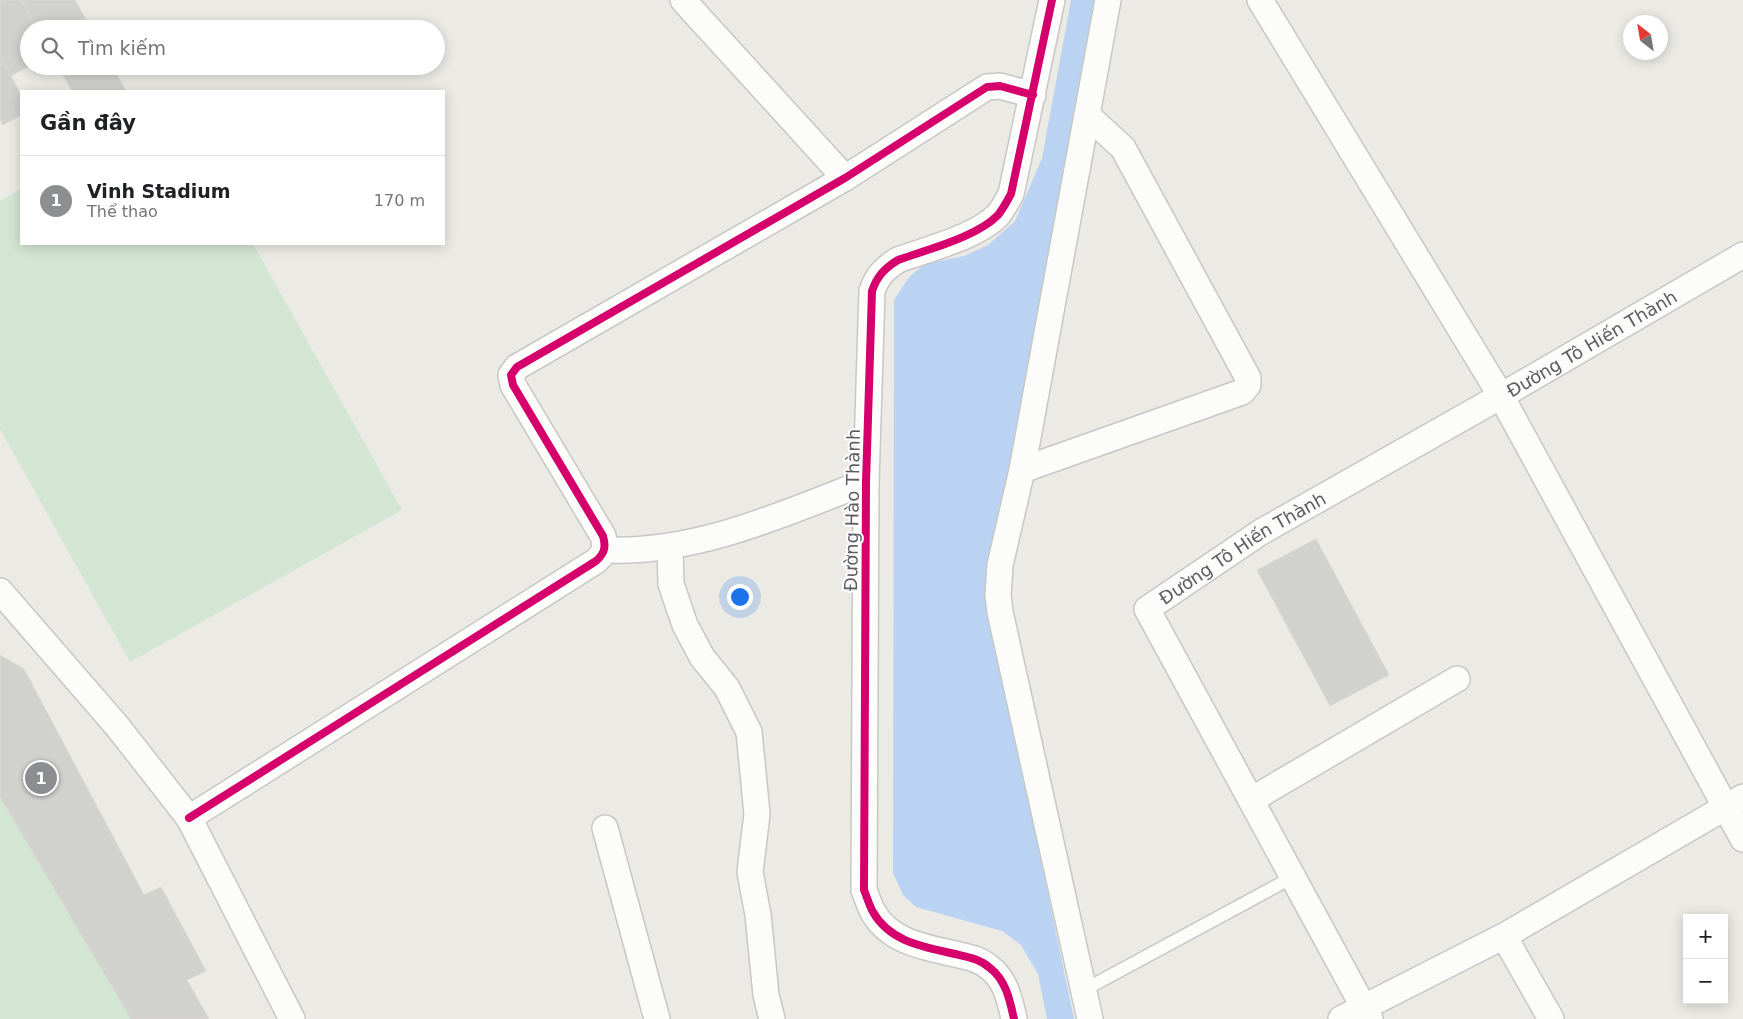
<!DOCTYPE html>
<html lang="vi">
<head>
<meta charset="utf-8">
<style>
	:root { --surface:#fff; --page:#f2f2f2; --text:#202124; --muted:#757577; --line:#e0e0e0; --accent:#8d8e90 }
	body { margin:0; font-family:"DejaVu Sans",sans-serif; background:var(--page); color:var(--text) }
	.controls { position:absolute; right:15px; bottom:15px; display:grid; overflow:hidden; border-radius:0px; box-shadow:0 2px 12px #0003 }
	.controls button { width:45px; height:45px; display:grid; place-items:center; padding:0; border:0; border-bottom:1px solid var(--line); background:var(--surface); color:var(--text); font:25px sans-serif }
	.compass { position:absolute; left:1623px; top:15px; width:45px; height:45px; border-radius:50%; background:var(--surface); box-shadow:0 2px 12px #0003; rotate:329deg }
	.you { position:absolute; left:739px; top:596px; width:18px; height:18px; margin:-12px; border:4px solid #fff; border-radius:50%; background:#1a73e8; box-shadow:0 0 0 8px #1a73e833 }
	.badge { display:grid; place-items:center; width:32px; height:32px; border-radius:50%; background:var(--accent); color:#fff; font-size:16px; font-weight:700 }
	.pin { position:absolute; translate:-50% -50%; border:2px solid #fff; box-shadow:0 1px 5px #0006 }
	.list { margin:0; padding:0; list-style:none }
	h2 { display:flex; justify-content:space-between; align-items:center; height:65px; margin:0; padding:0 20px; font-size:21px }
	h2 small { font-size:16px; font-weight:400; color:var(--muted) }
	.list li { display:grid; grid-template-columns:32px 1fr auto; gap:15px; align-items:center; box-sizing:border-box; height:90px; padding:0 20px; border-top:1px solid var(--line) }
	.list b { display:block; font-size:19px; white-space:nowrap }
	.list p { margin:0; font-size:16px; white-space:nowrap; color:var(--muted) }
	.list em { font-size:16px; font-style:normal; color:var(--muted) }
	.icon { flex:none; width:28px; height:28px; fill:none; stroke:currentColor; stroke-width:2; stroke-linecap:round; stroke-linejoin:round }
	.map { position:relative; flex:none; width:1743px; height:1019px; overflow:hidden }
	.search { position:absolute; background:var(--surface); box-shadow:0 2px 12px #0003; left:20px; top:20px; width:425px; height:55px; display:flex; align-items:center; gap:12px; box-sizing:border-box; padding:0 18px; border-radius:28px; color:var(--muted); font-size:19px }
	.panel { position:absolute; background:var(--surface); box-shadow:0 2px 12px #0003; left:20px; top:90px; width:425px; height:155px; border-radius:0px }
	.map>svg:first-child { display:block }
	.green { fill:#d3e6d4 }
	.water { fill:#bbd3f3 }
	.building { fill:#d1d1ce; stroke:#dad9d4 }
	.lines { fill:none; stroke-linecap:round; stroke-linejoin:round }
	.service-casing { stroke:#c7c7c5; stroke-width:15 }
	.minor-casing { stroke:#c7c7c5; stroke-width:28 }
	.service { stroke:#fcfcfb; stroke-width:12 }
	.minor { stroke:#fcfcfb; stroke-width:25 }
	.cycleway-casing { stroke:#fff; stroke-width:11 }
	.cycleway { stroke:#d6006c; stroke-width:8 }
	.labels { text-anchor:middle; dominant-baseline:central; stroke-width:4; stroke-linejoin:round; paint-order:stroke }
	.street-label { font-size:18px; fill:#5b5d62; stroke:#fff }
</style>
</head>
<body>
<div class="map">
<svg width="1743" height="1019" viewBox="0 0 1743 1019">
	<rect width="100%" height="100%" fill="#ebeae5"/>
	<path class="green" d="M21,189V244H253L402,510L130,662L0,429V201Z
		M0,655L24,669L144,895L161,887L206,971L187,980L209,1019H0Z"/>
	<path class="water" d="M1071,0H1100L985,591L1074,1019H1047L1038,974L1021,945L1002,931L916,907L903,895L893,873L894,300L909,277L925,264L964,256L988,245L1015,221L1042,158Z"/>
	<path class="building" d="M0,0H21L37,29H29V66L11,76L0,56Z
		M21,0H75L91,29H37Z
		M0,56L21,94V115L3,125L0,120Z
		M58,66H112L126,91H72Z
		M1316,539L1389,675L1330,706L1257,570Z
		M0,655L24,669L144,895L161,887L206,971L187,980L209,1019H131L0,797Z"/>
	<g class="lines">
		<defs>
			<path id="service" d="M1084,990L1293,877"/>
			<g id="minor">
				<path d="M683,0L845,178"/>
				<path d="M1260,0L1501,396L1743,839"/>
				<path d="M1022,470L1242,392L1248,385V378L1123,148L1087,115"/>
				<path d="M670,546L671,584L685,625L702,657L727,688L749,732L757,814L750,872L758,915L766,995L772,1019"/>
				<path d="M605,550C696,554 783,514 866,482"/>
				<path d="M0,591L117,726L189,818L292,1019"/>
				<path d="M1251,800L1457,679"/>
				<path d="M189,818L596,561C605,553 606,547 603,536L513,385L511,375L517,367L845,178L987,87L1000,86L1033,95"/>
				<path d="M605,828L657,1019"/>
				<path d="M1504,936L1551,1019"/>
				<path d="M1014,1019C1010,1001 1006,980 990,968C980,959 968,957 955,954C924,947 890,942 873,912C869,905 867,897 864,890L866,482L872,291C877,276 885,268 898,260C928,249 977,237 998,215C1003,209 1007,201 1011,194L1052,0"/>
				<path d="M1090,1019L1000,612L998,595L1000,565L1022,470L1108,0"/>
				<path d="M1341,1019L1504,936L1743,797"/>
				<path id="s1" d="M1370,1019L1147,609L1261,532L1501,396L1743,255"/>
			</g>
		</defs>
		<use href="#service" class="service-casing"/>
		<use href="#minor" class="minor-casing"/>
		<use href="#service" class="service"/>
		<use href="#minor" class="minor"/>
		<defs>
			<path id="cycleway" d="M189,818L596,561C605,553 606,547 603,536L513,385L511,375L517,367L845,178L987,87L1000,86L1033,95
				M1014,1019C1010,1001 1006,980 990,968C980,959 968,957 955,954C924,947 890,942 873,912C869,905 867,897 864,890L866,482L872,291C877,276 885,268 898,260C928,249 977,237 998,215C1003,209 1007,201 1011,194L1052,0"/>
		</defs>
		<use href="#cycleway" class="cycleway-casing"/>
		<use href="#cycleway" class="cycleway"/>
	</g>
	<g class="labels">
		<g class="street-label">
			<text stroke="none"><textPath href="#s1" startOffset="985">Đường Tô Hiến Thành</textPath></text>
			<text transform="translate(852 510) rotate(-89)">Đường Hào Thành</text>
			<text stroke="none"><textPath href="#s1" startOffset="580">Đường Tô Hiến Thành</textPath></text>
		</g>
	</g>
</svg>
<div class="controls">
<button>+</button>
<button>−</button>
</div>
<svg class="compass" viewBox="-18 -18 36 36"><path d="M0-13l5 13h-10z" fill="#e53935"/><path d="M0 13l5-13h-10z" fill="#757577"/></svg>
<div class="you"></div>
<div class="pin badge" style="left:41px;top:778px">1</div>
<div class="search"><svg class="icon" aria-label="search" viewBox="0 0 24 24"><circle cx="10" cy="10" r="6"/><path d="M15 15l6 6"/></svg>Tìm kiếm</div>
<section class="panel">
<h2>Gần đây<small></small></h2>
<ul class="list">
<li><span class="badge">1</span><div><b>Vinh Stadium</b><p>Thể thao</p></div><em>170 m</em></li>
</ul>
</section>
</div>
</body>
</html>
